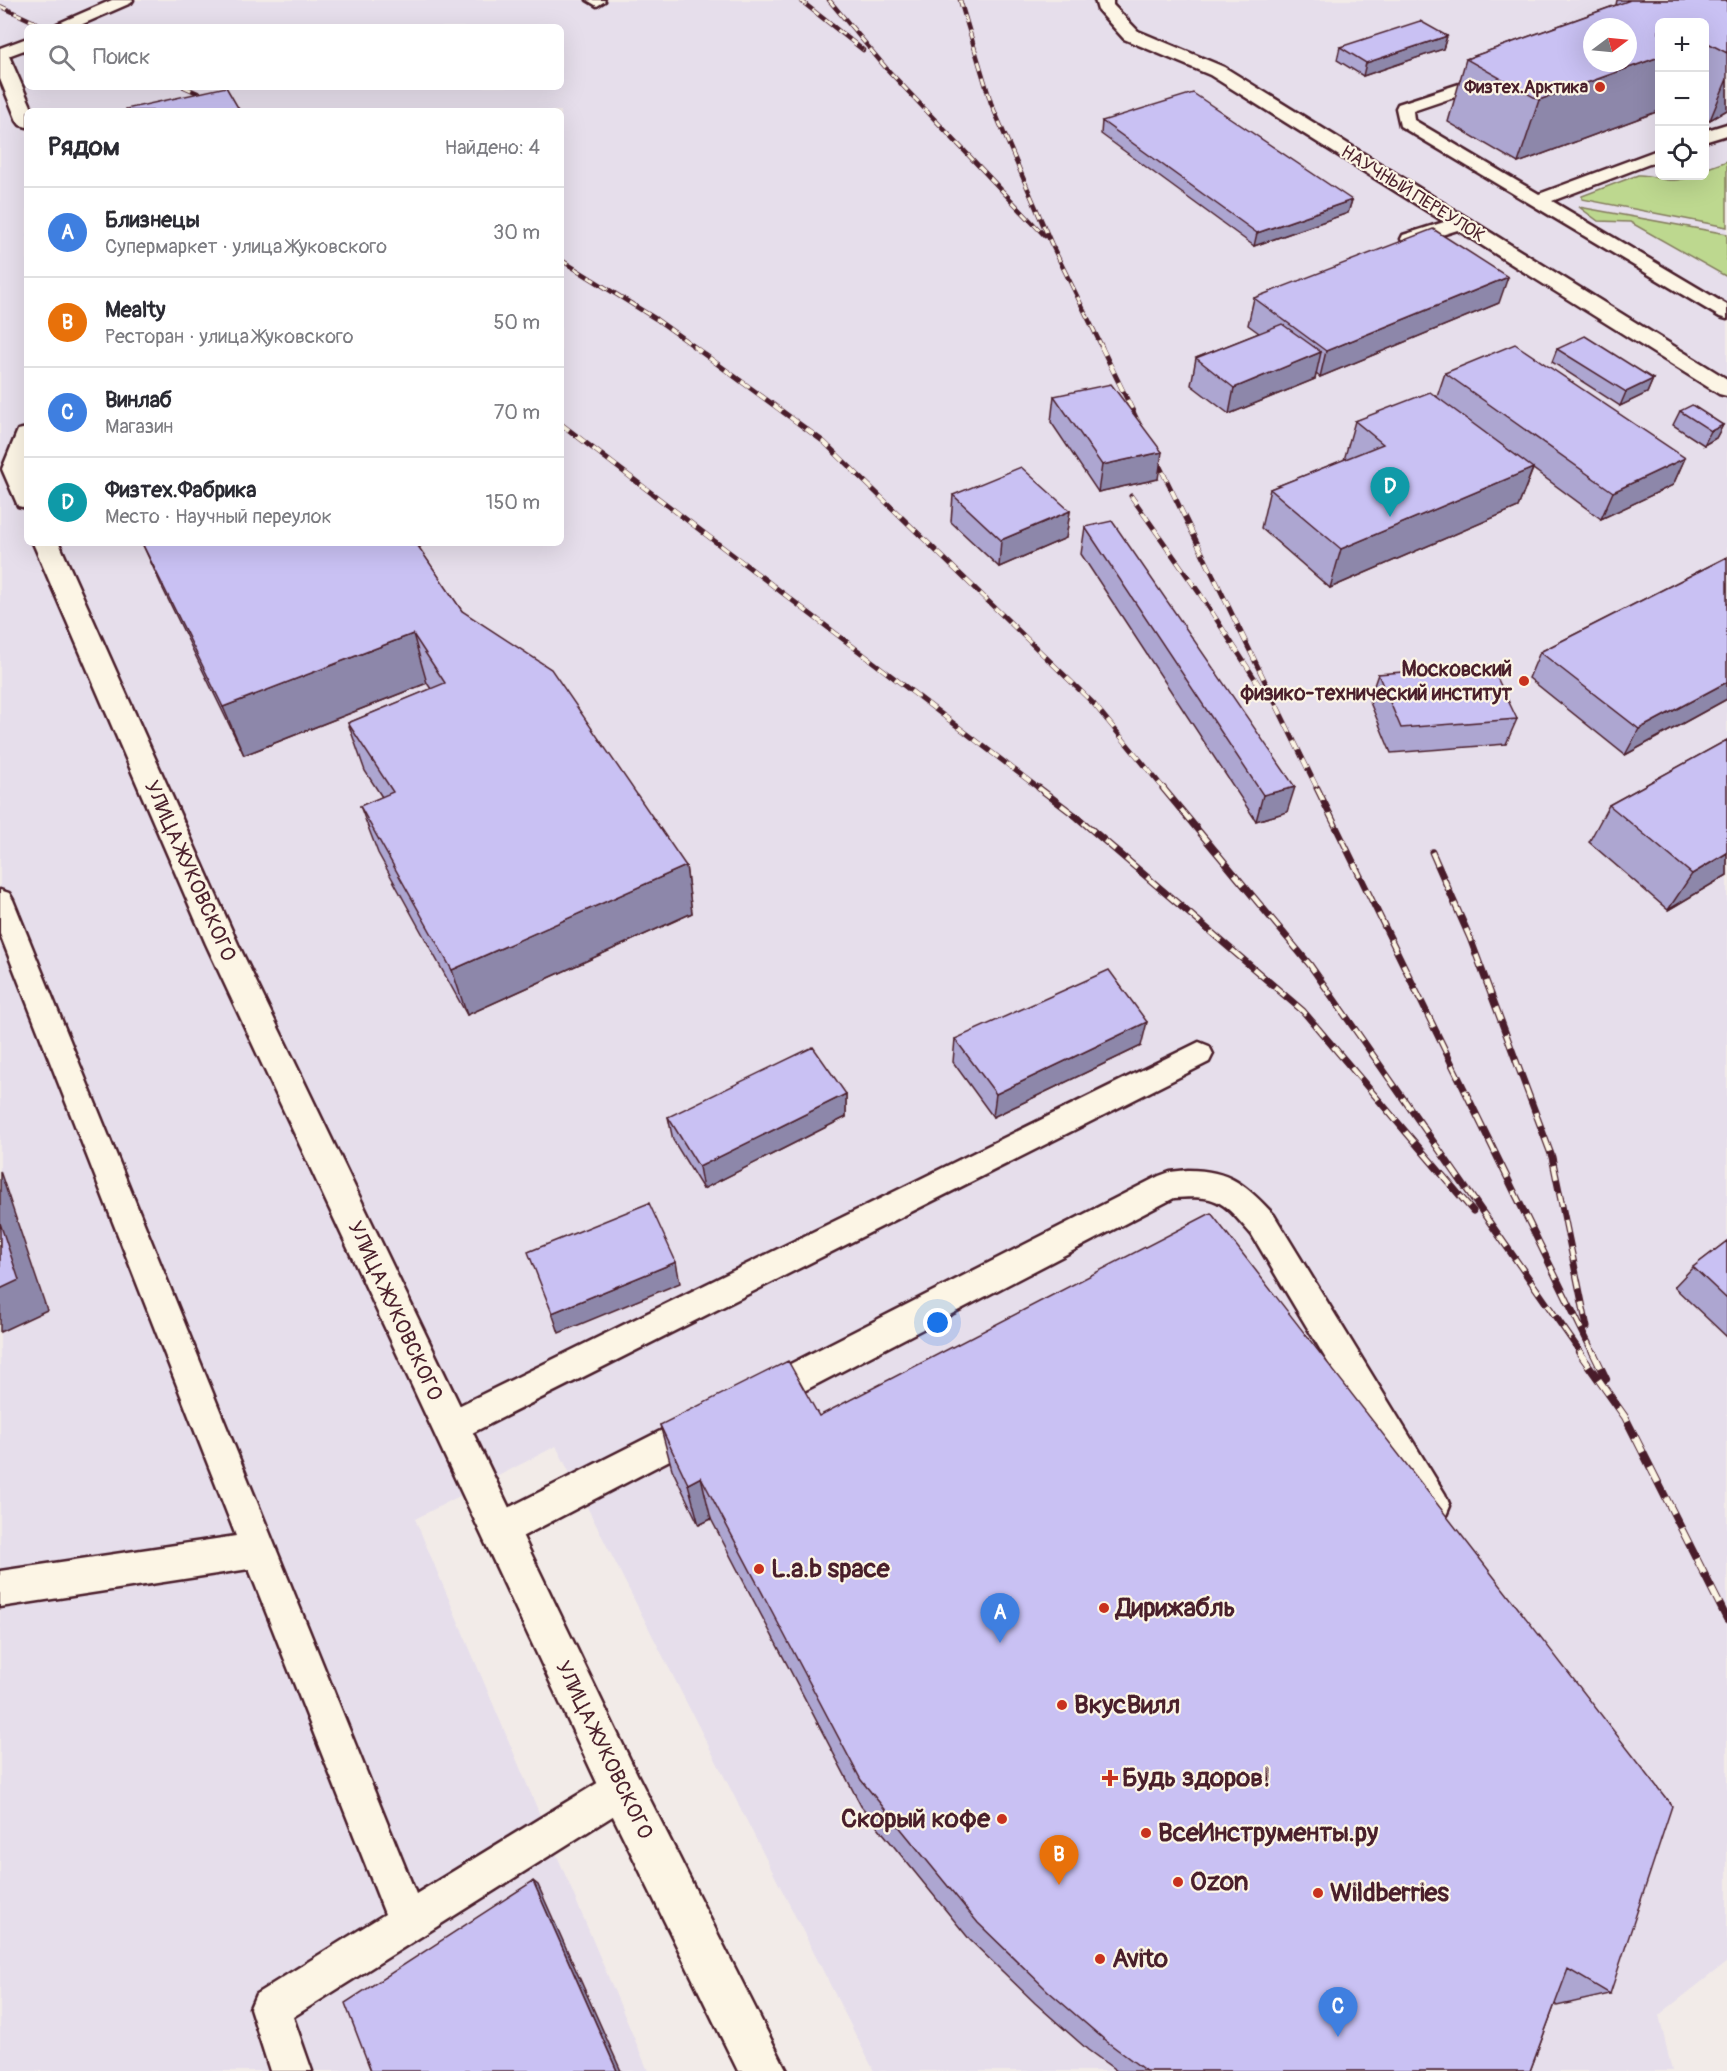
<!DOCTYPE html>
<html lang="ru">
<head>
<meta charset="utf-8">
<style>
	:root { --surface:#fff; --page:#f2f2f3; --text:#2b2b33; --muted:#7c7c81; --line:#e1e1e2; --accent:#db2777 }
	body { margin:0; font-family:Pangolin,sans-serif; background:var(--page); color:var(--text) }
	.controls { position:absolute; right:18px; top:18px; display:grid; overflow:hidden; border-radius:9px; box-shadow:0 6px 24px #0002 }
	.controls button { width:54px; height:54px; display:grid; place-items:center; padding:0; border:0; border-bottom:2px solid var(--line); background:var(--surface); color:var(--text); font:30px sans-serif }
	.compass { position:absolute; left:1583px; top:18px; width:54px; height:54px; border-radius:50%; background:var(--surface); box-shadow:0 6px 24px #0002; rotate:74deg }
	.you { position:absolute; left:938px; top:1323px; width:21px; height:21px; margin:-15px; border:4px solid #fff; border-radius:50%; background:#1a73e8; box-shadow:0 0 0 9px #1a73e833 }
	.badge { display:grid; place-items:center; width:39px; height:39px; border-radius:50%; background:var(--accent); color:#fff; font-size:20px; font-weight:700 }
	.pin { position:absolute; translate:-50% -50px; filter:drop-shadow(0 2px 3px #0008) }
	.pin::after { content:''; position:absolute; top:32px; width:21px; height:18px; background:inherit; clip-path:polygon(0 0,100% 0,50% 100%) }
	.list { margin:0; padding:0; list-style:none }
	h2 { display:flex; justify-content:space-between; align-items:center; height:78px; margin:0; padding:0 24px; font-size:26px }
	h2 small { font-size:20px; font-weight:400; color:var(--muted) }
	.list li { display:grid; grid-template-columns:39px 1fr auto; gap:18px; align-items:center; box-sizing:border-box; height:90px; padding:0 24px; border-top:2px solid var(--line) }
	.list b { display:block; font-size:22px; white-space:nowrap }
	.list p { margin:0; font-size:20px; white-space:nowrap; color:var(--muted) }
	.list em { font-size:20px; font-style:normal; color:var(--muted) }
	.icon { flex:none; width:33px; height:33px; fill:none; stroke:currentColor; stroke-width:2; stroke-linecap:round; stroke-linejoin:round }
	.map { position:relative; flex:none; width:1727px; height:2071px; overflow:hidden }
	.search { position:absolute; background:var(--surface); box-shadow:0 6px 24px #0002; left:24px; top:24px; width:540px; height:66px; display:flex; align-items:center; gap:15px; box-sizing:border-box; padding:0 21px; border-radius:9px; color:var(--muted); font-size:22px }
	.panel { position:absolute; background:var(--surface); box-shadow:0 6px 24px #0002; left:24px; top:108px; width:540px; height:438px; border-radius:9px }
	.map>svg:first-child { display:block }
	.built { fill:#e6deeb; fill-rule:evenodd }
	.green { fill:#bdd88f; stroke:#847c5d; stroke-width:1.5 }
	.lines { fill:none; stroke-linecap:round; stroke-linejoin:round }
	.lane-casing { stroke:#4a1f2b; stroke-width:5 }
	.street-casing { stroke:#4a1f2b; stroke-width:5 }
	.lane { fill:#fcf5e5; fill-rule:evenodd }
	.street { fill:#fcf5e5; fill-rule:evenodd }
	.rail-far3-casing { stroke:#4a1f2b; stroke-width:4.5 }
	.rail-far2-casing { stroke:#4a1f2b; stroke-width:5 }
	.rail-far1-casing { stroke:#4a1f2b; stroke-width:7 }
	.rail-casing { stroke:#4a1f2b; stroke-width:8 }
	.rail-far3 { stroke:#fcf5e5; stroke-width:3; stroke-dasharray:8; stroke-linecap:butt }
	.rail-far2 { stroke:#fcf5e5; stroke-width:4; stroke-dasharray:10; stroke-linecap:butt }
	.rail-far1 { stroke:#fcf5e5; stroke-width:4.5; stroke-dasharray:14; stroke-linecap:butt }
	.rail { stroke:#fcf5e5; stroke-width:6; stroke-dasharray:17; stroke-linecap:butt }
	.wall { fill:#ada6d1; stroke:#4a1f2b; stroke-width:1.5 }
	.shaded-wall { fill:#8d87aa; stroke:#4a1f2b; stroke-width:1.5 }
	.building { fill:#c9c1f3; stroke:#4a1f2b; stroke-width:1.5; fill-rule:evenodd }
	.poi-dot { fill:#c8321e; stroke:#fcf5e5; stroke-width:2 }
	.labels { text-anchor:middle; dominant-baseline:central; stroke-width:4.5; stroke-linejoin:round; paint-order:stroke }
	.far-poi-label { font-size:18px; font-weight:bold; fill:#4a1f2b; stroke:#fcf5e5; text-anchor:end }
	.far-street-label { font-size:18px; fill:#4a1f2b; stroke:#fcf5e5 }
	.poi-label { font-size:21px; font-weight:bold; fill:#4a1f2b; stroke:#fcf5e5; text-anchor:end }
	.street-label { font-size:21px; fill:#4a1f2b; stroke:#fcf5e5 }
	.near-poi-label { font-size:26px; font-weight:bold; fill:#4a1f2b; stroke:#fcf5e5; text-anchor:start }
</style>
</head>
<body>
<div class="map">
<svg width="1727" height="2071" viewBox="0 0 1727 2071">
	<rect width="100%" height="100%" fill="#f2ebe8"/>
	<filter id="ink" filterUnits="userSpaceOnUse"><feTurbulence type="fractalNoise" baseFrequency=".0167" numOctaves="2"/><feDisplacementMap in="SourceGraphic" scale="12" xChannelSelector="R" yChannelSelector="G"/><feConvolveMatrix kernelMatrix="1 2 1 2 8 2 1 2 1" color-interpolation-filters="sRGB"/></filter>
	<g filter="url(#ink)">
		<path class="built" d="M0,0H1727V1962L1659,2015L1672,2071H874L556,1446L415,1519L648,2071H0ZM1660,22H1704V176H1660ZM27,27H561V87H27ZM1592,27H1628V63H1592ZM27,111H561V543H27Z"/>
		<path class="green" d="M1727,161V227L1582,199V196L1638,175C1651,174 1664,182 1676,180C1687,179 1692,176 1704,176L1705,169Z
			M1579,207L1727,234V277L1630,222L1598,221Z"/>
		<g class="lines">
			<defs>
				<path id="lane" d="M112,0H133L131,3L76,27H55L57,24Z
					M587,0H604L605,1L597,6Z
					M27,38V49L0,59V48Z
					M1493,73L1501,78L1499,82L1413,111L1414,120L1539,194L1660,149V160L1552,201L1727,305V319L1720,317L1400,126L1396,108L1398,104Z
					M1727,124V135L1704,142V131Z
					M1460,217L1467,219L1469,223L1467,227L1410,245L1403,243L1401,239L1403,235Z
					M0,890L9,893L13,900L416,1894L609,1776L622,1770L635,1776L641,1789L635,1802L293,2017L312,2071H270L250,2008L256,1994L385,1914L249,1569L0,1607V1571L236,1536L0,934Z
					M1199,1042L1209,1046L1213,1054L1209,1062L462,1438L450,1443L438,1438L433,1427L438,1416Z
					M1188,1170C1230,1170 1247,1186 1274,1215L1445,1494L1450,1506L1445,1518L1433,1523L1421,1518L1252,1235C1222,1201 1220,1195 1174,1198L775,1406L763,1411L751,1406L747,1395L751,1384L1159,1176L1170,1172Z
					M698,1412L710,1417L715,1428L710,1439L512,1542L500,1547L488,1542L483,1530L488,1518Z"/>
				<path id="street" d="M1095,0H1113V5L1138,31L1224,67L1727,379V396L1719,394L1210,75L1124,39L1098,10Z
					M0,50L7,52L9,56L33,111H27V127L20,125L17,121L0,79Z
					M27,428V508L18,506L2,469L18,430Z
					M33,543H59L238,944L637,1774L787,2071H738L607,1804L206,944Z"/>
			</defs>
			<use href="#lane" class="lane-casing"/>
			<use href="#street" class="street-casing"/>
			<use href="#lane" class="lane"/>
			<use href="#street" class="street"/>
			<defs>
				<path id="rail-far3" d="M800,0L863,50
					M829,0L886,68L1045,236
					M960,0L991,103L1051,243L1102,347
					M0,6L45,27
					M184,87L239,111
					M561,260L656,319L695,347"/>
				<path id="rail-far2" d="M693,346L824,442L1093,703L1165,790
					M1101,346L1318,790
					M561,424L1041,790
					M1131,496L1200,594L1268,699"/>
				<path id="rail-far1" d="M1039,788L1077,817L1303,1011L1473,1211
					M1163,788L1310,965L1581,1353
					M1317,788L1593,1353
					M1432,852L1470,938L1552,1157L1587,1327"/>
				<path id="rail" d="M1579,1352L1625,1417L1727,1619
					M1593,1352L1606,1379"/>
			</defs>
			<use href="#rail-far3" class="rail-far3-casing"/>
			<use href="#rail-far2" class="rail-far2-casing"/>
			<use href="#rail-far1" class="rail-far1-casing"/>
			<use href="#rail" class="rail-casing"/>
			<use href="#rail-far3" class="rail-far3"/>
			<use href="#rail-far2" class="rail-far2"/>
			<use href="#rail-far1" class="rail-far1"/>
			<use href="#rail" class="rail"/>
		</g>
		<path class="wall" d="M1617,0H1727V110L1710,120L1704,117V22H1659V111L1518,163L1448,122L1466,59L1616,5Z
			M1447,36L1443,49L1363,76L1337,60L1340,47Z
			M1102,121L1352,200L1348,213L1254,246L1101,134Z
			M1254,298L1499,303L1320,377L1316,374L1315,379L1229,414L1191,385L1196,358L1259,333L1248,325Z
			M1557,349L1653,379L1647,393L1620,406L1552,362Z
			M1445,373L1685,458L1673,485L1601,519L1533,469L1518,507L1330,588L1261,528L1270,489L1344,460L1355,421L1437,397Z
			M1054,396L1158,479L1098,492L1051,422Z
			M1680,411L1723,425L1716,438L1704,445L1673,425Z
			M953,495L1070,511L1066,538L999,567L951,522Z
			M1085,527L1287,812L1256,821L1081,554Z
			M142,543L419,548L462,611L686,866L692,913L467,1015L378,853L360,806L382,797L365,771L348,723L431,689L427,683L244,755L163,589Z
			M1727,557V699L1625,755L1529,678L1540,652Z
			M1378,674L1517,719L1506,744L1391,753L1369,700Z
			M1727,740V875L1668,910L1589,842L1609,805Z
			M955,1039L1141,1046L993,1117L953,1062Z
			M846,1094V1117L703,1189L673,1140L668,1117Z
			M1727,1241V1337L1674,1287L1693,1267Z
			M819,1416L1610,1994L1557,2006L1555,2004L1530,2071H1117L1088,2050L1035,2003L970,1940L861,1806L711,1519L699,1525L672,1469L660,1425Z"/>
		<path class="shaded-wall" d="M1447,36L1443,49L1363,76L1366,63Z
			M1659,57V111L1518,163L1539,100Z
			M1727,79V110L1710,120Z
			M1352,200L1348,213L1254,246L1257,233Z
			M1508,277L1499,303L1320,377L1326,351Z
			M1321,352L1315,379L1229,414L1234,388Z
			M1653,379L1647,393L1620,406L1626,392Z
			M1723,425L1716,438L1704,445L1711,431Z
			M1162,452L1158,479L1098,492L1102,465Z
			M1685,458L1673,485L1601,519L1613,492Z
			M1533,468L1518,507L1330,588L1341,549Z
			M1070,511L1066,538L999,567L1001,540Z
			M403,543H424L408,559Z
			M413,634L427,683L244,755L223,707Z
			M1727,682V699L1625,755L1639,729Z
			M1295,787L1287,812L1256,821L1263,795Z
			M1727,853V875L1668,910L1692,874Z
			M686,866L692,913L467,1015L452,970Z
			M1147,1022L1141,1046L993,1117L996,1094Z
			M846,1094V1117L703,1189L699,1167Z
			M0,1171L47,1310L0,1332Z
			M676,1262L680,1283L559,1333L552,1313Z
			M701,1477L711,1519L699,1525L688,1484Z
			M533,1881L538,1885L621,2071H617Z"/>
		<path class="building" d="M1626,0H1727V53L1704,41V22H1659V57L1539,100L1466,59L1628,1ZM1592,27H1628V63H1592Z
			M1420,21L1447,36L1366,63L1340,47Z
			M226,87L240,111H127L126,109Z
			M1193,93L1352,200L1257,233L1102,121Z
			M1433,229L1508,277L1326,351L1254,298Z
			M1282,324L1321,352L1234,388L1196,358Z
			M1585,336L1653,379L1626,392L1557,349Z
			M1515,344L1685,458L1613,492L1445,373Z
			M1111,384L1162,452L1102,465L1054,396Z
			M1430,392L1533,468L1341,549L1270,489L1383,444L1355,421Z
			M1692,405L1723,425L1711,431L1680,411Z
			M1021,467L1070,511L1001,540L953,495Z
			M1112,521L1295,787L1263,795L1085,527Z
			M142,543H416L462,611L551,669L686,866L452,970L360,806L393,792L348,723L445,683L413,634L223,707Z
			M1727,557V682L1639,729L1540,652Z
			M1491,665L1517,719L1401,728L1378,674Z
			M1727,740V853L1692,874L1609,805Z
			M1109,970L1147,1022L996,1094L955,1039Z
			M813,1047L846,1094L699,1167L668,1117Z
			M649,1203L676,1262L552,1313L528,1252Z
			M1211,1213L1672,1806L1610,1994L1568,1969L1530,2071H1146L1106,2041L1048,1991L978,1923L861,1780L701,1477L688,1484L660,1425L788,1361L819,1416Z
			M0,1223L19,1280L0,1289Z
			M1727,1241V1299L1693,1267Z
			M533,1881L617,2071H371L345,2003Z"/>
	</g>
	<g class="poi-dot">
		<circle cx="1600" cy="87" r="6"/>
		<circle cx="1524" cy="681" r="6"/>
		<circle cx="759" cy="1569" r="6"/>
		<circle cx="1104" cy="1608" r="6"/>
		<circle cx="1062" cy="1705" r="6"/>
		<path d="M1107 1769h6v6h6v6h-6v6h-6v-6h-6v-6h6z"/>
		<circle cx="1002" cy="1819" r="6"/>
		<circle cx="1146" cy="1833" r="6"/>
		<circle cx="1178" cy="1882" r="6"/>
		<circle cx="1318" cy="1893" r="6"/>
		<circle cx="1100" cy="1959" r="6"/>
	</g>
	<g class="labels">
		<g class="far-poi-label">
			<text x="1588" y="87">Физтех.Арктика</text>
		</g>
		<g class="far-street-label">
			<text transform="translate(1413 194) rotate(32)">НАУЧНЫЙ ПЕРЕУЛОК</text>
		</g>
		<g class="poi-label">
			<text x="1512" y="669">Московский<tspan x="1512" dy="24">физико-технический институт</tspan></text>
		</g>
		<g class="street-label">
			<text transform="translate(190 871) rotate(66)">УЛИЦА ЖУКОВСКОГО</text>
			<text transform="translate(395 1311) rotate(65)">УЛИЦА ЖУКОВСКОГО</text>
			<text transform="translate(604 1750) rotate(64)">УЛИЦА ЖУКОВСКОГО</text>
		</g>
		<g class="near-poi-label">
			<text x="771" y="1569">L.a.b space</text>
			<text x="1116" y="1608">Дирижабль</text>
			<text x="1074" y="1705">ВкусВилл</text>
			<text x="1122" y="1778">Будь здоров!</text>
			<text x="990" y="1819" text-anchor="end">Скорый кофе</text>
			<text x="1158" y="1833">ВсеИнструменты.ру</text>
			<text x="1190" y="1882">Ozon</text>
			<text x="1330" y="1893">Wildberries</text>
			<text x="1112" y="1959">Avito</text>
		</g>
	</g>
</svg>
<div class="controls">
<button>+</button>
<button>−</button>
<button><svg class="icon" aria-label="locate" viewBox="0 0 24 24"><circle cx="12" cy="12" r="6"/><path d="M12 2v4M12 18v4M2 12h4M18 12h4"/></svg></button>
</div>
<svg class="compass" viewBox="-18 -18 36 36"><path d="M0-13l5 13h-10z" fill="#e53935"/><path d="M0 13l5-13h-10z" fill="#7c7c81"/></svg>
<div class="you"></div>
<div class="pin badge" style="left:1000px;top:1643px;background:#3f7fe0">A</div>
<div class="pin badge" style="left:1059px;top:1885px;background:#e8710a">B</div>
<div class="pin badge" style="left:1338px;top:2037px;background:#3f7fe0">C</div>
<div class="pin badge" style="left:1390px;top:517px;background:#0f9aa8">D</div>
<div class="search"><svg class="icon" aria-label="search" viewBox="0 0 24 24"><circle cx="10" cy="10" r="6"/><path d="M15 15l6 6"/></svg>Поиск</div>
<section class="panel">
<h2>Рядом<small>Найдено: 4</small></h2>
<ul class="list">
<li><span class="badge" style="background:#3f7fe0">A</span><div><b>Близнецы</b><p>Супермаркет · улица Жуковского</p></div><em>30 m</em></li>
<li><span class="badge" style="background:#e8710a">B</span><div><b>Mealty</b><p>Ресторан · улица Жуковского</p></div><em>50 m</em></li>
<li><span class="badge" style="background:#3f7fe0">C</span><div><b>Винлаб</b><p>Магазин</p></div><em>70 m</em></li>
<li><span class="badge" style="background:#0f9aa8">D</span><div><b>Физтех.Фабрика</b><p>Место · Научный переулок</p></div><em>150 m</em></li>
</ul>
</section>
</div>
</body>
</html>
